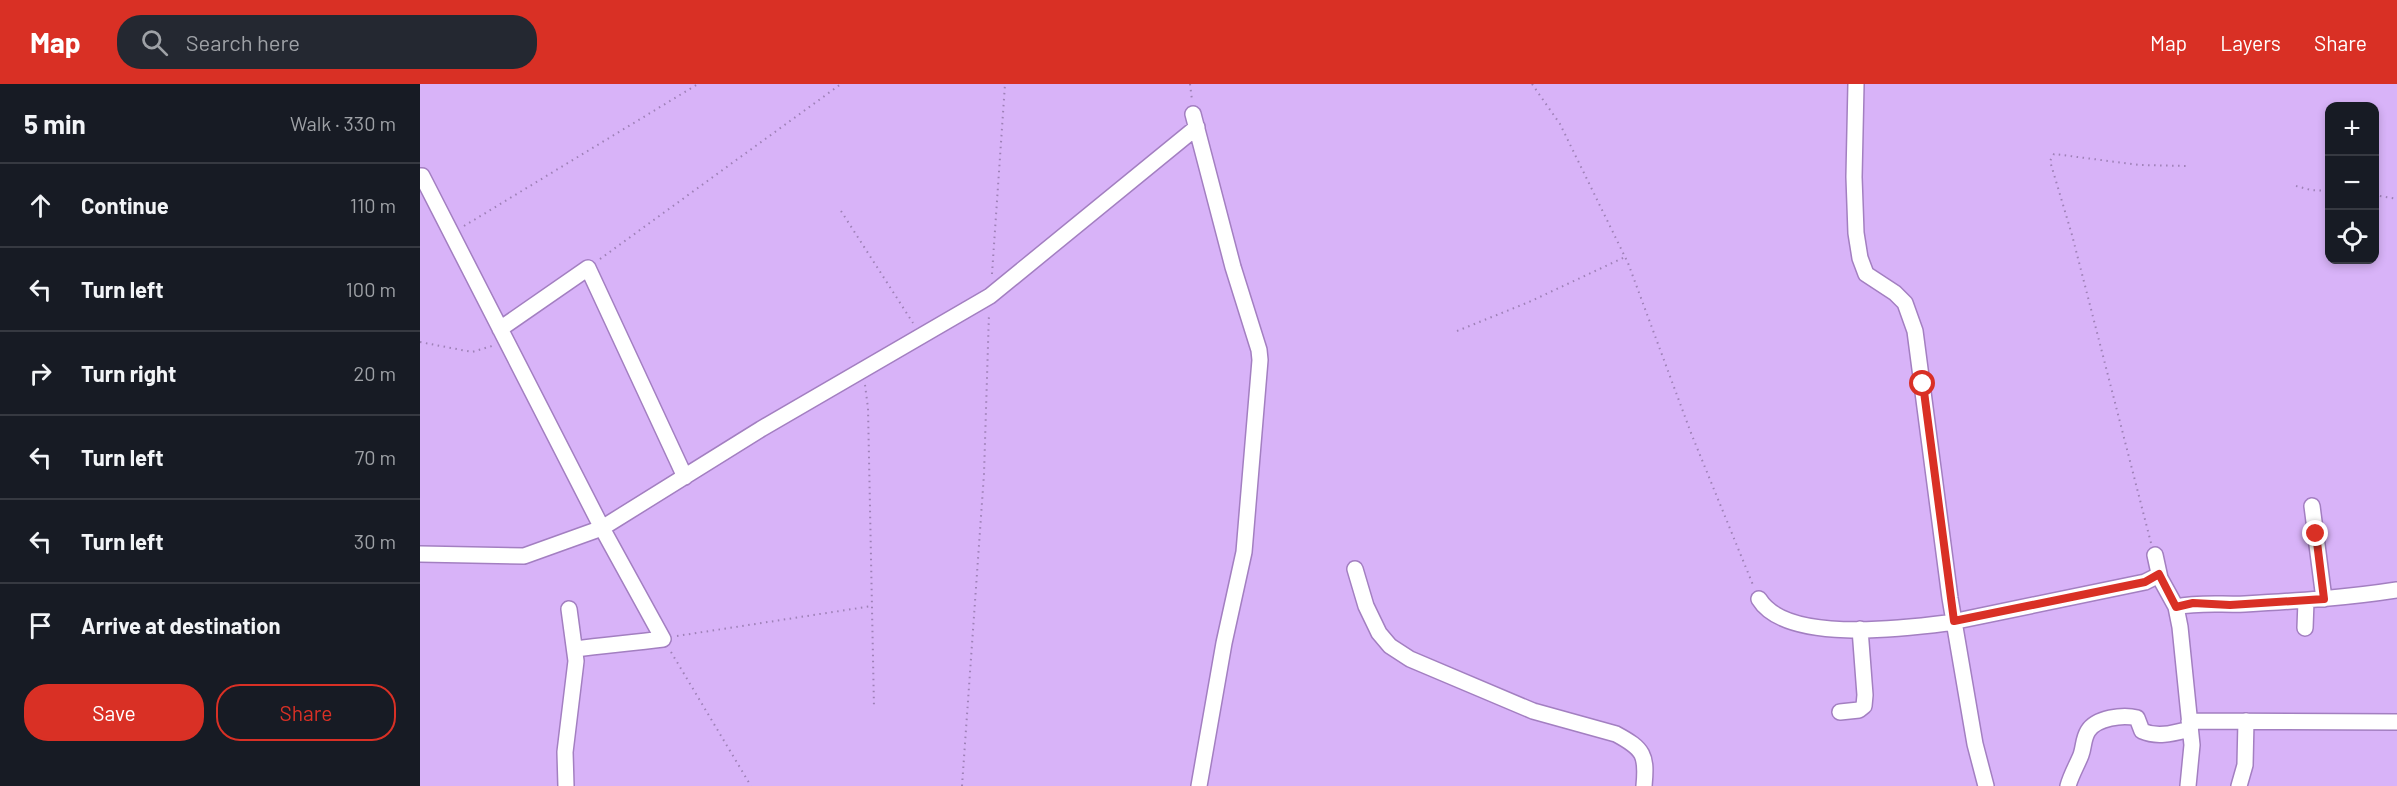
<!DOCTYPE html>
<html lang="en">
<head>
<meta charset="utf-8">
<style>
	:root { --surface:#171b24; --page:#242831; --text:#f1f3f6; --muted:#9ea1a6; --line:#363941; --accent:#d93025 }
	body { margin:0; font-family:Barlow,sans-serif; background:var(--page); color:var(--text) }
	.controls { position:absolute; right:18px; top:18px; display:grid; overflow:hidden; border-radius:12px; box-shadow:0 3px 9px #0003 }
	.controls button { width:54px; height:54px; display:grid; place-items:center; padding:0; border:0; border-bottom:2px solid var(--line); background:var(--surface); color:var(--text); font:30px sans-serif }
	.stop { position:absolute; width:18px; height:18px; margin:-14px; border:4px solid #d93025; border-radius:50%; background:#fff }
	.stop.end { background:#d93025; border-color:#fff; box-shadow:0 2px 6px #0008 }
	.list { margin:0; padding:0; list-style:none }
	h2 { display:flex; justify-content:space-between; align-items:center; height:78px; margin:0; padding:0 24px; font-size:26px }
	h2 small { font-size:20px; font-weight:400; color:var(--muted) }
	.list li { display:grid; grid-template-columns:39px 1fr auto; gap:18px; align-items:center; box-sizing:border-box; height:84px; padding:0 24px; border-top:2px solid var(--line) }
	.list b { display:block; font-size:22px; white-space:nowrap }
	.list em { font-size:20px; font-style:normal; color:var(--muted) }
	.actions { display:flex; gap:12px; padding:18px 24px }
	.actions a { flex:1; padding:14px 0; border:2px solid var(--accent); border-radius:24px; text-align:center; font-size:21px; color:var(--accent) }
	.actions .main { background:var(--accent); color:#fff }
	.icon { flex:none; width:33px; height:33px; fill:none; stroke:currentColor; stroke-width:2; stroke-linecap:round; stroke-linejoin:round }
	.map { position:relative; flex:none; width:1977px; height:702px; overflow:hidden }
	header { display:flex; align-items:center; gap:36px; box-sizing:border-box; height:84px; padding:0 30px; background:var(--accent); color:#fff }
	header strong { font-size:28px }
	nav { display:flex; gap:33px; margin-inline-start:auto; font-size:21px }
	.search { width:420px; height:54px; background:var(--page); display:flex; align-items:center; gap:15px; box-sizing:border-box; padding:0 21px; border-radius:24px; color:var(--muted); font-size:22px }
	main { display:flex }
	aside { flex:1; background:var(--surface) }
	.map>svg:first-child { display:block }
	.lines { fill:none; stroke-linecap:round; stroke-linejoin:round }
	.minor-casing { stroke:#a37fc1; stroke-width:18 }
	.path { stroke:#9e81b7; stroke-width:2; stroke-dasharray:1.5 4.5; stroke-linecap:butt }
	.minor { stroke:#fff; stroke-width:15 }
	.route { stroke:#d93025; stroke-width:8 }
</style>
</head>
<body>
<header>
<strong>Map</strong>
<div class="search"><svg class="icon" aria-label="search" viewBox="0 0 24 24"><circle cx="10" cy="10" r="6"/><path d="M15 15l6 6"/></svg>Search here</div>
<nav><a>Map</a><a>Layers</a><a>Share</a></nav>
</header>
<main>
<aside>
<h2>5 min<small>Walk · 330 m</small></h2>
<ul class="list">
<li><svg class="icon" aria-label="ahead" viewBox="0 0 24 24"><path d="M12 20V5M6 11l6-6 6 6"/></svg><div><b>Continue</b></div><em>110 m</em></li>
<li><svg class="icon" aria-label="left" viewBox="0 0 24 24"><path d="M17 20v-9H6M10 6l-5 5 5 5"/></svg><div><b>Turn left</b></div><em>100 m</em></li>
<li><svg class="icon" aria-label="right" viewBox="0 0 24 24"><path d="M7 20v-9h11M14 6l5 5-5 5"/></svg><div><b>Turn right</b></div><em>20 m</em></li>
<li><svg class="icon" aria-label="left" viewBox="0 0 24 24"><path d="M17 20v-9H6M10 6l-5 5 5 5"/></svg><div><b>Turn left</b></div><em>70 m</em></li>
<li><svg class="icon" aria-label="left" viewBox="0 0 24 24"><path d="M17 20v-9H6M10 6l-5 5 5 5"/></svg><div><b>Turn left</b></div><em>30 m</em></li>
<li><svg class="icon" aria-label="arrive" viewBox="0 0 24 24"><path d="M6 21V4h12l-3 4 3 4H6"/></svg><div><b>Arrive at destination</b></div></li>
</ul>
<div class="actions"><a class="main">Save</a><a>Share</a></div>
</aside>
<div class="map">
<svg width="1977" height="702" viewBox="0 0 1977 702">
	<rect width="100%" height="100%" fill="#d8b3f8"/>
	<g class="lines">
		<defs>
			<path id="minor" d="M1436,0L1434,93L1436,149L1440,174L1446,190L1475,209L1485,219L1495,247L1530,514L1555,660L1566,702
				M773,30L813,183L839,266L840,276L824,468L804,559L779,702
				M0,92H2L182,444L243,555C213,559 185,561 155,565
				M80,245L168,184L265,393
				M1892,422L1904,515
				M0,470L104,472L182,444L341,345L570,212L777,43
				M1735,471L1740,494L1756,523L1760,543L1772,661L1768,702
				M935,485L946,522L959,549L970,562L990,575L1113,627L1196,650C1224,665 1227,671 1224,702
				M1339,515C1366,559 1481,545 1527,539L1725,498L1739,491
				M1756,523C1779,518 1802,521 1825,520C1876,517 1926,514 1977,506
				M1885,544L1886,517
				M1420,628L1439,626L1444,622L1445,611L1440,545
				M1769,637L1977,638
				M146,702L145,668L156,577L149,525
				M1648,702C1651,691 1657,681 1661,671C1664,663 1663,655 1668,647C1676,634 1703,630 1717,634L1722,647C1738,654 1754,649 1770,645
				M1819,702L1825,681L1826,637"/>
		</defs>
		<use href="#minor" class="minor-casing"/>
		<path class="path" d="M770,0L772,16
			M1112,0L1140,40L1208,179L1271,349L1333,501
			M1876,102L1891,106L1910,107
			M1954,111L1977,115
			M421,127L493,239
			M44,142L278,0
			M180,175L421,0
			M572,190L585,0
			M1037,247L1109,218L1205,173
			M0,258L52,268L72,262
			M445,301L448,324L454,624
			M1731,459L1652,151L1630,77L1634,70L1720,81L1767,82
			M257,552L452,522
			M251,568L331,702
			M542,702L564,390L569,229"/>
		<use href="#minor" class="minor"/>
	</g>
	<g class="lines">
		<path class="route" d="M1503,300L1534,537L1725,498L1739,490L1756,523L1773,519L1810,521L1904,515L1896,450"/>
	</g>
</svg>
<div class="controls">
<button>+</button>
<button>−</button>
<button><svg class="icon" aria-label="locate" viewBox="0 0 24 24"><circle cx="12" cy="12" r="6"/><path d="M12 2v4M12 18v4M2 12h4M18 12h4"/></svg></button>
</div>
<div class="stop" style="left:1503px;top:300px"></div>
<div class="stop end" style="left:1896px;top:450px"></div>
</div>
</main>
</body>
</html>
